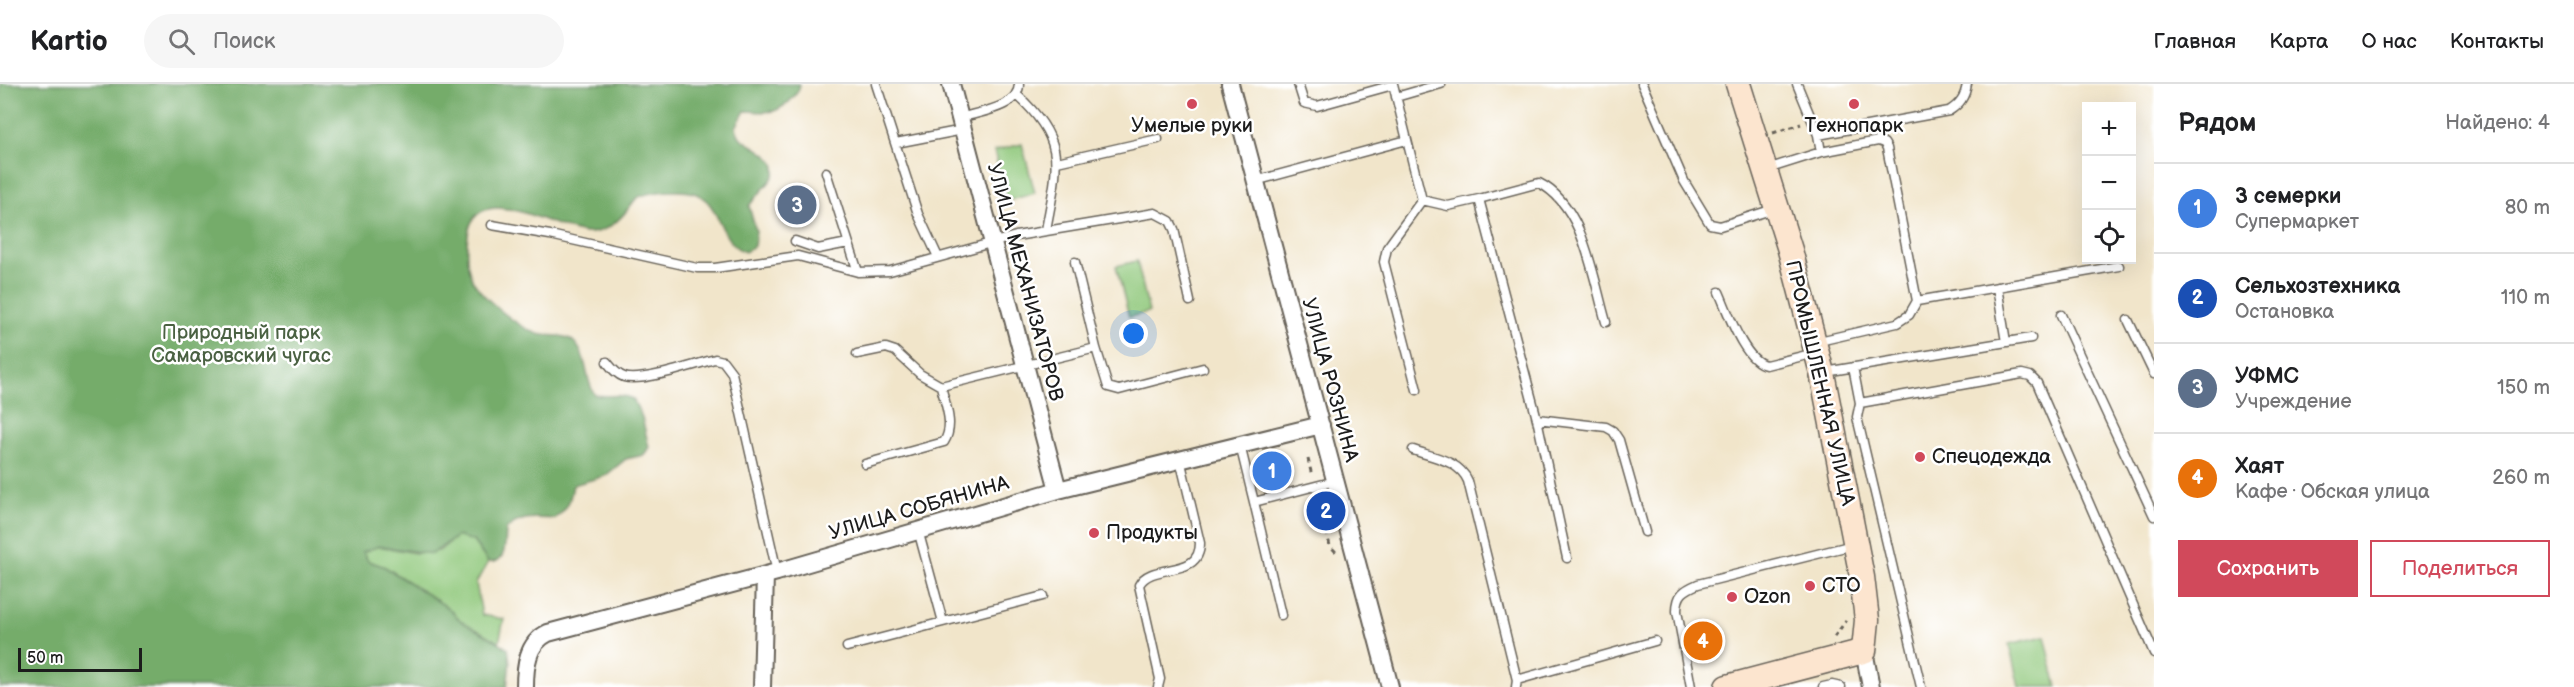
<!DOCTYPE html>
<html lang="ru">
<head>
<meta charset="utf-8">
<style>
	:root { --surface:#fff; --page:#f6f6f6; --text:#202124; --muted:#757577; --line:#e0e0e0; --accent:#d1495b }
	body { margin:0; font-family:"Balsamiq Sans",sans-serif; background:var(--page); color:var(--text) }
	.controls { position:absolute; right:18px; top:18px; display:grid; overflow:hidden; border-radius:0px; box-shadow:0 6px 24px #0002 }
	.controls button { width:54px; height:54px; display:grid; place-items:center; padding:0; border:0; border-bottom:2px solid var(--line); background:var(--surface); color:var(--text); font:30px sans-serif }
	.scale { position:absolute; left:18px; bottom:15px; width:124px; box-sizing:border-box; padding-left:6px; border:3px solid #1c1c1c; border-top:0; font-size:16px; line-height:21px; white-space:nowrap; color:#1c1c1c; -webkit-text-stroke:4px #fff; paint-order:stroke }
	.you { position:absolute; left:1134px; top:250px; width:21px; height:21px; margin:-15px; border:4px solid #fff; border-radius:50%; background:#1a73e8; box-shadow:0 0 0 9px #1a73e833 }
	.badge { display:grid; place-items:center; width:39px; height:39px; border-radius:50%; background:var(--accent); color:#fff; font-size:20px; font-weight:700 }
	.pin { position:absolute; translate:-50% -50%; border:3px solid #fff; box-shadow:0 2px 6px #0006 }
	.list { margin:0; padding:0; list-style:none }
	h2 { display:flex; justify-content:space-between; align-items:center; height:78px; margin:0; padding:0 24px; font-size:26px }
	h2 small { font-size:20px; font-weight:400; color:var(--muted) }
	.list li { display:grid; grid-template-columns:39px 1fr auto; gap:18px; align-items:center; box-sizing:border-box; height:90px; padding:0 24px; border-top:2px solid var(--line) }
	.list b { display:block; font-size:22px; white-space:nowrap }
	.list p { margin:0; font-size:20px; white-space:nowrap; color:var(--muted) }
	.list em { font-size:20px; font-style:normal; color:var(--muted) }
	.actions { display:flex; gap:12px; padding:18px 24px }
	.actions a { flex:1; padding:14px 0; border:2px solid var(--accent); border-radius:0px; text-align:center; font-size:21px; color:var(--accent) }
	.actions .main { background:var(--accent); color:#fff }
	.icon { flex:none; width:33px; height:33px; fill:none; stroke:currentColor; stroke-width:2; stroke-linecap:round; stroke-linejoin:round }
	.map { position:relative; flex:none; width:2154px; height:603px; overflow:hidden }
	header { display:flex; align-items:center; gap:36px; box-sizing:border-box; height:84px; padding:0 30px; background:var(--surface); border-bottom:2px solid var(--line) }
	header strong { font-size:28px }
	nav { display:flex; gap:33px; margin-inline-start:auto; font-size:21px }
	.search { width:420px; height:54px; background:var(--page); display:flex; align-items:center; gap:15px; box-sizing:border-box; padding:0 21px; border-radius:33px; color:var(--muted); font-size:22px }
	main { display:flex }
	aside { flex:1; background:var(--surface) }
	.map>svg:first-child { display:block }
	.green { fill:#90c87b; stroke:#56724c; stroke-width:1.5 }
	.forest { fill:#74ac6b; stroke:#486444; stroke-width:1.5 }
	.lines { fill:none; stroke-linecap:round; stroke-linejoin:round }
	.service-casing { stroke:#676259; stroke-width:11 }
	.minor-casing { stroke:#676259; stroke-width:20 }
	.secondary-casing { stroke:#676259; stroke-width:27 }
	.path { stroke:#676259; stroke-width:3; stroke-dasharray:4.5 4.5; stroke-linecap:butt }
	.service { stroke:#fff; stroke-width:8 }
	.minor { stroke:#fff; stroke-width:16 }
	.secondary { stroke:#fce5cf; stroke-width:24 }
	.poi-dot { fill:#d1495b; stroke:#fff; stroke-width:2 }
	.labels { text-anchor:middle; dominant-baseline:central; stroke-width:5; stroke-linejoin:round; paint-order:stroke }
	.poi-label { font-size:20px; fill:#1c1c1c; stroke:#fff; text-anchor:start }
	.street-label { font-size:20px; fill:#1c1c1c; stroke:#fff }
	.park-label { font-size:20px; fill:#4a6142; stroke:#fff }
</style>
</head>
<body>
<header>
<strong>Kartio</strong>
<div class="search"><svg class="icon" aria-label="search" viewBox="0 0 24 24"><circle cx="10" cy="10" r="6"/><path d="M15 15l6 6"/></svg>Поиск</div>
<nav><a>Главная</a><a>Карта</a><a>О нас</a><a>Контакты</a></nav>
</header>
<main>
<div class="map">
<svg width="2154" height="603" viewBox="0 0 2154 603">
	<rect width="100%" height="100%" fill="#fff"/>
	<filter id="ink" filterUnits="userSpaceOnUse"><feTurbulence type="fractalNoise" baseFrequency=".0167" numOctaves="2"/><feDisplacementMap in="SourceGraphic" scale="12" xChannelSelector="R" yChannelSelector="G"/><feConvolveMatrix kernelMatrix="1 2 1 2 8 2 1 2 1" color-interpolation-filters="sRGB"/></filter>
	<filter id="wash" filterUnits="userSpaceOnUse"><feTurbulence type="fractalNoise" baseFrequency=".008" numOctaves="4" result="noise"/><feDisplacementMap in="SourceGraphic" scale="24" xChannelSelector="R" yChannelSelector="G"/><feGaussianBlur stdDeviation="1.35" result="paint"/><feColorMatrix in="noise" values="0 0 0 0 0 0 0 0 0 0 0 0 0 0 0 0 0 1.4 0 .05"/><feComposite in="paint" operator="in"/></filter>
	<g filter="url(#wash)">
		<rect width="100%" height="100%" fill="#f1e5ca"/>
		<path class="green" d="M1022,60L1035,109L1007,117L994,67Z
			M1137,177L1149,228L1129,233L1116,182Z
			M457,452L473,457L488,478L476,499L482,531L504,535L499,558L462,538L447,523L385,483L368,477L362,468L378,462L415,469L439,467Z
			M2045,552L2057,603H2019L2009,560Z"/>
		<path class="forest" d="M0,0H800C799,11 785,23 774,27C766,29 754,27 745,27L736,43C737,47 738,52 742,55C754,64 787,76 771,96C764,105 756,112 749,122L756,147L754,162L745,168C716,157 723,119 694,109C682,105 648,107 637,114C634,116 631,122 628,125C619,137 607,147 591,149C562,152 476,90 468,151C466,165 466,182 472,195C482,214 518,243 538,250C549,253 564,249 573,257C589,272 584,295 595,311C610,314 618,308 633,315L642,333L649,363L644,371L626,375L605,392L573,401C570,418 568,425 554,435C535,434 520,431 506,446C505,459 507,481 488,478L473,457L457,452L432,470L379,462L363,468L368,477L385,483L447,523L462,538L499,558L508,565L510,578L507,603H0Z"/>
	</g>
	<g filter="url(#ink)">
		<g class="lines">
			<defs>
				<path id="service" d="M876,0L918,130L938,173
					M1298,0L1304,19L1317,22L1393,1
					M1393,0L1422,116L1387,164L1384,178L1417,306
					M1642,0L1684,97L1710,140L1720,142L1774,125
					M1797,0L1818,51L1821,68
					M1017,11C1069,58 1057,84 1046,146
					M1396,13L1441,0
					M960,34C978,28 1019,24 1019,0
					M1818,51L1949,27C1960,20 1965,13 1967,0
					M896,59L963,46
					M1057,78L1158,55
					M1767,85L1821,68L1878,57L1884,59L1887,64L1917,217L1909,231L1897,239L1815,258
					M826,88L858,188
					M1255,97L1407,56
					M1479,115L1539,99C1584,121 1593,194 1606,238
					M1422,116L1448,122L1479,115L1537,335L1606,343L1613,347L1619,356L1645,448
					M492,141L550,151L697,184H715L798,172L858,188L890,187L1016,152L1155,129L1170,137L1174,145L1190,217
					M795,157L818,165L848,159
					M1075,178L1096,264L1108,303L1119,306L1203,284
					M1997,203L2006,258
					M1719,208C1728,228 1744,277 1766,281L1815,269
					M1917,217L2119,182
					M2061,231L2154,432
					M2128,236L2154,290
					M857,270L886,264L895,267L920,290L941,302
					M607,278C612,284 616,290 624,293C641,299 696,280 715,275L723,277L732,289L777,488
					M1853,283L1860,319
					M1825,288L2031,254
					M1537,335L1567,474
					M1240,361L1254,418L1335,397
					M1413,366C1432,373 1459,376 1468,397L1517,596L1516,603
					M865,380L944,358C955,341 945,320 941,302L1096,264
					M1254,418L1281,531
					M918,446L943,538
					M847,563L1043,512
					M1517,596L1655,557
					M1158,603L1160,595L1139,501C1151,477 1200,496 1200,459L1180,375
					M1691,603L1677,527C1677,510 1684,506 1698,500L1853,461
					M1823,603L1832,601L1841,603
					M1921,603L1857,333L1860,319L2022,290L2030,292L2037,299L2154,569"/>
				<path id="minor" d="M951,0L1058,406
					M1230,0L1390,603
					M1864,567L1871,603
					M525,603C525,583 527,559 548,549L777,488L1058,406L1321,341
					M762,603L765,491"/>
				<path id="secondary" d="M1727,603L1864,567L1867,536L1862,493L1822,289L1790,166L1738,0"/>
			</defs>
			<use href="#service" class="service-casing"/>
			<use href="#minor" class="minor-casing"/>
			<use href="#secondary" class="secondary-casing"/>
			<path class="path" d="M1773,49L1801,40
				M1308,375L1312,392
				M1318,413L1330,462L1336,468
				M1834,553L1846,537"/>
			<use href="#service" class="service"/>
			<use href="#minor" class="minor"/>
			<use href="#secondary" class="secondary"/>
		</g>
	</g>
	<g class="poi-dot">
		<circle cx="1192" cy="20" r="6"/>
		<circle cx="1854" cy="20" r="6"/>
		<circle cx="1920" cy="373" r="6"/>
		<circle cx="1094" cy="449" r="6"/>
		<circle cx="1810" cy="502" r="6"/>
		<circle cx="1732" cy="513" r="6"/>
	</g>
	<g class="labels">
		<g class="poi-label">
			<text x="1192" y="42" text-anchor="middle">Умелые руки</text>
			<text x="1854" y="42" text-anchor="middle">Технопарк</text>
			<text x="1932" y="373">Спецодежда</text>
			<text x="1106" y="449">Продукты</text>
			<text x="1822" y="502">СТО</text>
			<text x="1744" y="513">Ozon</text>
		</g>
		<g class="street-label">
			<text transform="translate(1025 198) rotate(75)">УЛИЦА МЕХАНИЗАТОРОВ</text>
			<text transform="translate(1330 296) rotate(75)">УЛИЦА РОЗНИНА</text>
			<text transform="translate(1820 299) rotate(77)">ПРОМЫШЛЕННАЯ УЛИЦА</text>
			<text transform="translate(919 424) rotate(-16)">УЛИЦА СОБЯНИНА</text>
		</g>
		<g class="park-label">
			<text x="241" y="249">Природный парк<tspan x="241" dy="23">Самаровский чугас</tspan></text>
		</g>
	</g>
</svg>
<div class="controls">
<button>+</button>
<button>−</button>
<button><svg class="icon" aria-label="locate" viewBox="0 0 24 24"><circle cx="12" cy="12" r="6"/><path d="M12 2v4M12 18v4M2 12h4M18 12h4"/></svg></button>
</div>
<div class="scale">50 m</div>
<div class="you"></div>
<div class="pin badge" style="left:1272px;top:387px;background:#3f7fe0">1</div>
<div class="pin badge" style="left:1326px;top:427px;background:#1a4fb4">2</div>
<div class="pin badge" style="left:797px;top:121px;background:#5c6f8a">3</div>
<div class="pin badge" style="left:1703px;top:557px;background:#e8710a">4</div>
</div>
<aside>
<h2>Рядом<small>Найдено: 4</small></h2>
<ul class="list">
<li><span class="badge" style="background:#3f7fe0">1</span><div><b>3 семерки</b><p>Супермаркет</p></div><em>80 m</em></li>
<li><span class="badge" style="background:#1a4fb4">2</span><div><b>Сельхозтехника</b><p>Остановка</p></div><em>110 m</em></li>
<li><span class="badge" style="background:#5c6f8a">3</span><div><b>УФМС</b><p>Учреждение</p></div><em>150 m</em></li>
<li><span class="badge" style="background:#e8710a">4</span><div><b>Хаят</b><p>Кафе · Обская улица</p></div><em>260 m</em></li>
</ul>
<div class="actions"><a class="main">Сохранить</a><a>Поделиться</a></div>
</aside>
</main>
</body>
</html>
